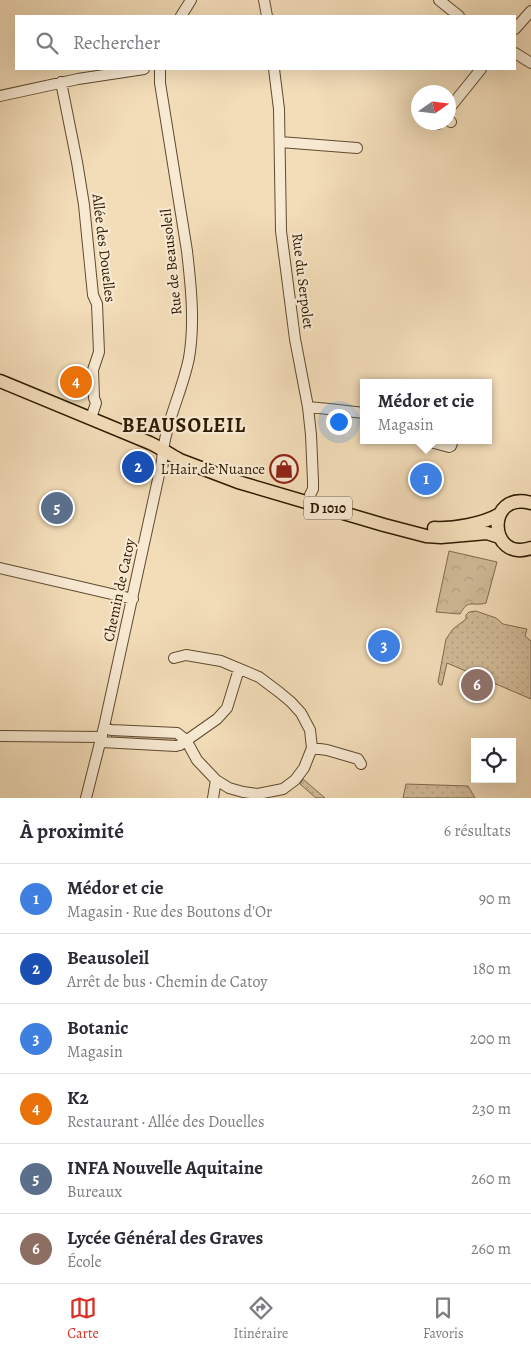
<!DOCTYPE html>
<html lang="fr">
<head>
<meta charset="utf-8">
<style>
	:root { --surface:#fff; --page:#f7f7f7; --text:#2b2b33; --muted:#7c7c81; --line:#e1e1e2; --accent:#d93025 }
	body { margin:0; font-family:Alegreya,serif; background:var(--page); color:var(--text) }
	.controls { position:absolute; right:15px; bottom:15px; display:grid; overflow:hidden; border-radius:0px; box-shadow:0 5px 20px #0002 }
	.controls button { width:45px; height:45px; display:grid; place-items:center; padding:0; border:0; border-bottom:1px solid var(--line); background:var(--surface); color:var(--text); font:25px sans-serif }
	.compass { position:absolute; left:411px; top:85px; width:45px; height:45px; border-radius:50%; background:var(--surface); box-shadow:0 5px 20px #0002; rotate:76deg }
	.you { position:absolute; left:338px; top:421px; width:18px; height:18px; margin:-12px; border:4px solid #fff; border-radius:50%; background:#1a73e8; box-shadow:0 0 0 8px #1a73e833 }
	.badge { display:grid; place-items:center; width:32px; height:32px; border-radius:50%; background:var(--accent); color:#fff; font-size:16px; font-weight:700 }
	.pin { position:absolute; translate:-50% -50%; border:2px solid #fff; box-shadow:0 1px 5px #0006 }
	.popup { position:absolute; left:360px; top:379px; width:132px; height:65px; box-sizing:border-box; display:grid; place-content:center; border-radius:0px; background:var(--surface); filter:drop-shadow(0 1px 4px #0005); font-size:16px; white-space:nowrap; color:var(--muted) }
	.popup b { font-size:19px; color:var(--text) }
	.popup::after { content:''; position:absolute; left:50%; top:100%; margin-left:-10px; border:10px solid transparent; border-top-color:var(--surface) }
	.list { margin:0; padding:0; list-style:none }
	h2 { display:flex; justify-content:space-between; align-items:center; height:65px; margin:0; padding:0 20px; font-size:21px }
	h2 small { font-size:16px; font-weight:400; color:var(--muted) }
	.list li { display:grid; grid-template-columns:32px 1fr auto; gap:15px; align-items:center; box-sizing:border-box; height:70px; padding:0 20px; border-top:1px solid var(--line) }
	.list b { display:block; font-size:19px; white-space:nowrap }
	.list p { margin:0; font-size:16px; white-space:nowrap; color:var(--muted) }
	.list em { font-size:16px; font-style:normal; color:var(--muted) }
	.icon { flex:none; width:28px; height:28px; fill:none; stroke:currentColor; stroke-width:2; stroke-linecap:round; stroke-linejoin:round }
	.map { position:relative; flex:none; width:531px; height:798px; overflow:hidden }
	.search { position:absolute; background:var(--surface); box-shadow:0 5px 20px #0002; left:15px; right:15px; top:15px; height:55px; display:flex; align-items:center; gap:12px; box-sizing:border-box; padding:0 18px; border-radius:0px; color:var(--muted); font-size:19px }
	.sheet { height:485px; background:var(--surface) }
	nav { display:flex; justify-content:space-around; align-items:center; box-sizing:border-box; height:70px; border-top:1px solid var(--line); background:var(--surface); font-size:14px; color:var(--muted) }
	nav a { display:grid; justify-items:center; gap:2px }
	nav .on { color:var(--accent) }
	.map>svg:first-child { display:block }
	.grass { fill:#d2bc9a; stroke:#806b4e }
	.forest { fill:url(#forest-crowns); stroke:#806b4e }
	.park { fill:url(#park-dots); stroke:#806b4e }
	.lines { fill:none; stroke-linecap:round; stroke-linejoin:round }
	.minor-casing { stroke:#604b2f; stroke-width:12 }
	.major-casing { stroke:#2f1a01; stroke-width:15 }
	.minor { stroke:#f7e9d2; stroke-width:10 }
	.major { stroke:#f3ddb9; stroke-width:12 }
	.labels { text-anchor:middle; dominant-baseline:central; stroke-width:4.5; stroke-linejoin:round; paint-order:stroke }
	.shield { fill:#f7e9d2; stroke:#6b5840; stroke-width:1 }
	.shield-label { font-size:14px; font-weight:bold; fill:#2f1a01 }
	.street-label { font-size:15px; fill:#2f1a01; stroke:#f7e9d2 }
	.poi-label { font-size:15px; fill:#2f1a01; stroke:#f7e9d2; text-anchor:end }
	.district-label { font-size:20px; font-weight:bold; letter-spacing:1px; fill:#2f1a01; stroke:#f7e9d2 }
</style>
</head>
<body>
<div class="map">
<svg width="531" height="798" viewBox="0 0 531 798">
	<defs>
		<pattern id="forest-crowns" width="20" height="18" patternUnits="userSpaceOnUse" patternTransform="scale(1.25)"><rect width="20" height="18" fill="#d2bc9a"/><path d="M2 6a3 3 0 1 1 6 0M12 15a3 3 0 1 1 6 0" fill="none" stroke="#b5a183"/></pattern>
		<pattern id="park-dots" width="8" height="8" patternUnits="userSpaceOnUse" patternTransform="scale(1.25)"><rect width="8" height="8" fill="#d2bc9a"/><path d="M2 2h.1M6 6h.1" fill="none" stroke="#b5a183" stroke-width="1.8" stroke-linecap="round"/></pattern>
	</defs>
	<rect width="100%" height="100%" fill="#f3ddb9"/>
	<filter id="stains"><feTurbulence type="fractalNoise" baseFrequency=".004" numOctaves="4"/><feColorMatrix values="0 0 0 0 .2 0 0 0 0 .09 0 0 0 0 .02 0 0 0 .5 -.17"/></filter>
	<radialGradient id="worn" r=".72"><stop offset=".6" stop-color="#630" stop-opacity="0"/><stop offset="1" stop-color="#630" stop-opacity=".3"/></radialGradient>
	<path class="grass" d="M112,735L175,737L176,739L175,741H173L111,738Z"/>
	<path class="forest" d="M449,551L497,562L486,603C472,607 469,598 460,614L436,612Z"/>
	<path class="park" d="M476,611L496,618L503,624L527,629L525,636L531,641V699L447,663L442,685H440L438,682L446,639L453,629L466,619V615L469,612Z
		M303,779L325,798H316L300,784Z
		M406,784L468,786L475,798H403Z"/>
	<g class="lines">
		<defs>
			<path id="minor" d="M264,0L267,16
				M439,0L459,16
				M181,16L191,0
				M515,29L531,11
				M515,53L531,63
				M274,69L279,109L281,231L295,339L308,407L311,435L313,481V489L310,495
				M61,82L77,162L84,205L93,295L97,304L99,352L93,370L94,398L96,403L91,418
				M0,96L78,79L144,69
				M448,110L481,69
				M448,120L451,122
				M438,124L439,122
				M280,142L357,148
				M308,407L329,409L364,413
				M423,440L449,447L451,446L453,440
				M0,568L133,599
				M104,727L111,730L177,733L186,740L197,760L216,780L229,788L243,792L258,794L283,789L295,780L304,768L312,748L310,730L301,713L291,702L279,692L259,677L221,661L186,655L174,658
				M0,736L102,737
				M101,742L176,746L180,745L217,719L227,708L239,669
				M312,748L327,750L358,759L361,764
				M86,798L104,727L162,461C164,425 182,393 189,358C195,323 191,286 187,251L160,83V69
				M213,798L216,780"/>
			<path id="major" d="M0,381L150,443C161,448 170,455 180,460L238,482L384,525L426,536L441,537L487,533L499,537
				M531,503C485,490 488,563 531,548
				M434,528C454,529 483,524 500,514"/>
		</defs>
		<use href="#minor" class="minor-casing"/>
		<use href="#major" class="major-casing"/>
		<use href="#minor" class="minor"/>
		<use href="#major" class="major"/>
	</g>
	<defs>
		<symbol id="shop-ring" viewBox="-11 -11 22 22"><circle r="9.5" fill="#f7e9d2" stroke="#8f2418" stroke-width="1.5"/><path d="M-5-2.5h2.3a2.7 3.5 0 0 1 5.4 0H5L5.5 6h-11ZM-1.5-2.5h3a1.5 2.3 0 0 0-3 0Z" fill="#8f2418"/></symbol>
	</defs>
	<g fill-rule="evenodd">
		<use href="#shop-ring" x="268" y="453" width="32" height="32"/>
	</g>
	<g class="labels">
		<rect class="shield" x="304" y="496.5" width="48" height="23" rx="4"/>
		<g class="shield-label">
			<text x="328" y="508">D 1010</text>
		</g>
		<g class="street-label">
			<text transform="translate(104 248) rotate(83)">Allée des Douelles</text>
			<text transform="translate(171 262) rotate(-96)">Rue de Beausoleil</text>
			<text transform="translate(303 281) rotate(83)">Rue du Serpolet</text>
			<text transform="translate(119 590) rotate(-78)">Chemin de Catoy</text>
		</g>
		<g class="poi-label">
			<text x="265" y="469">L'Hair de Nuance</text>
		</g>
		<g class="district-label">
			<text x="184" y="425">BEAUSOLEIL</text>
		</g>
	</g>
	<rect width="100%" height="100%" filter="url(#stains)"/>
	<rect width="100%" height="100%" fill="url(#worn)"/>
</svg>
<div class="controls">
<button><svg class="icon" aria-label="locate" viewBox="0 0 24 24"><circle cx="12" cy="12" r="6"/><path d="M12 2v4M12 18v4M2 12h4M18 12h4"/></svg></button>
</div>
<svg class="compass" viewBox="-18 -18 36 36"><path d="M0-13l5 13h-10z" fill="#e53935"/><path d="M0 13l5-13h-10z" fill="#7c7c81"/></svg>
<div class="you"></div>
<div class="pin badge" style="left:426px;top:479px;background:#3f7fe0">1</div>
<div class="popup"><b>Médor et cie</b>Magasin</div>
<div class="pin badge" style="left:138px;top:467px;background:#1a4fb4">2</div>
<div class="pin badge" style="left:384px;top:646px;background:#3f7fe0">3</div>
<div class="pin badge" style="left:76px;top:382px;background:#e8710a">4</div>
<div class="pin badge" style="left:57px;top:508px;background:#5c6f8a">5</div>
<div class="pin badge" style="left:477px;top:685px;background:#8d6e63">6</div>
<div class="search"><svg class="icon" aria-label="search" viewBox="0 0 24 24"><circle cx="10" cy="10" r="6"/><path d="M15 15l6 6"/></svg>Rechercher</div>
</div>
<section class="sheet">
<h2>À proximité<small>6 résultats</small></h2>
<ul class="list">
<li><span class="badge" style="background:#3f7fe0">1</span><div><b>Médor et cie</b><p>Magasin · Rue des Boutons d'Or</p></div><em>90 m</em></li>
<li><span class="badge" style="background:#1a4fb4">2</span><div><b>Beausoleil</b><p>Arrêt de bus · Chemin de Catoy</p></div><em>180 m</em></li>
<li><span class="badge" style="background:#3f7fe0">3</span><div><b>Botanic</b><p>Magasin</p></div><em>200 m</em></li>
<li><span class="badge" style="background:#e8710a">4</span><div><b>K2</b><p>Restaurant · Allée des Douelles</p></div><em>230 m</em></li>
<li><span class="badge" style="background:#5c6f8a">5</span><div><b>INFA Nouvelle Aquitaine</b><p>Bureaux</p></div><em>260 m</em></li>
<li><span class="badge" style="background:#8d6e63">6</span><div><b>Lycée Général des Graves</b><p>École</p></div><em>260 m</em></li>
</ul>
</section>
<nav>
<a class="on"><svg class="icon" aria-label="map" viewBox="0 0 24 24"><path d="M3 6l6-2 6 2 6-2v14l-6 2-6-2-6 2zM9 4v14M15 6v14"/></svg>Carte</a>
<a><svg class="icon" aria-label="directions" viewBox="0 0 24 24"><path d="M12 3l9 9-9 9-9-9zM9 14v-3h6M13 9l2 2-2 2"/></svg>Itinéraire</a>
<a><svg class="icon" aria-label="saved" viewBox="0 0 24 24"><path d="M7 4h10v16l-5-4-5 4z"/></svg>Favoris</a>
</nav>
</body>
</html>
